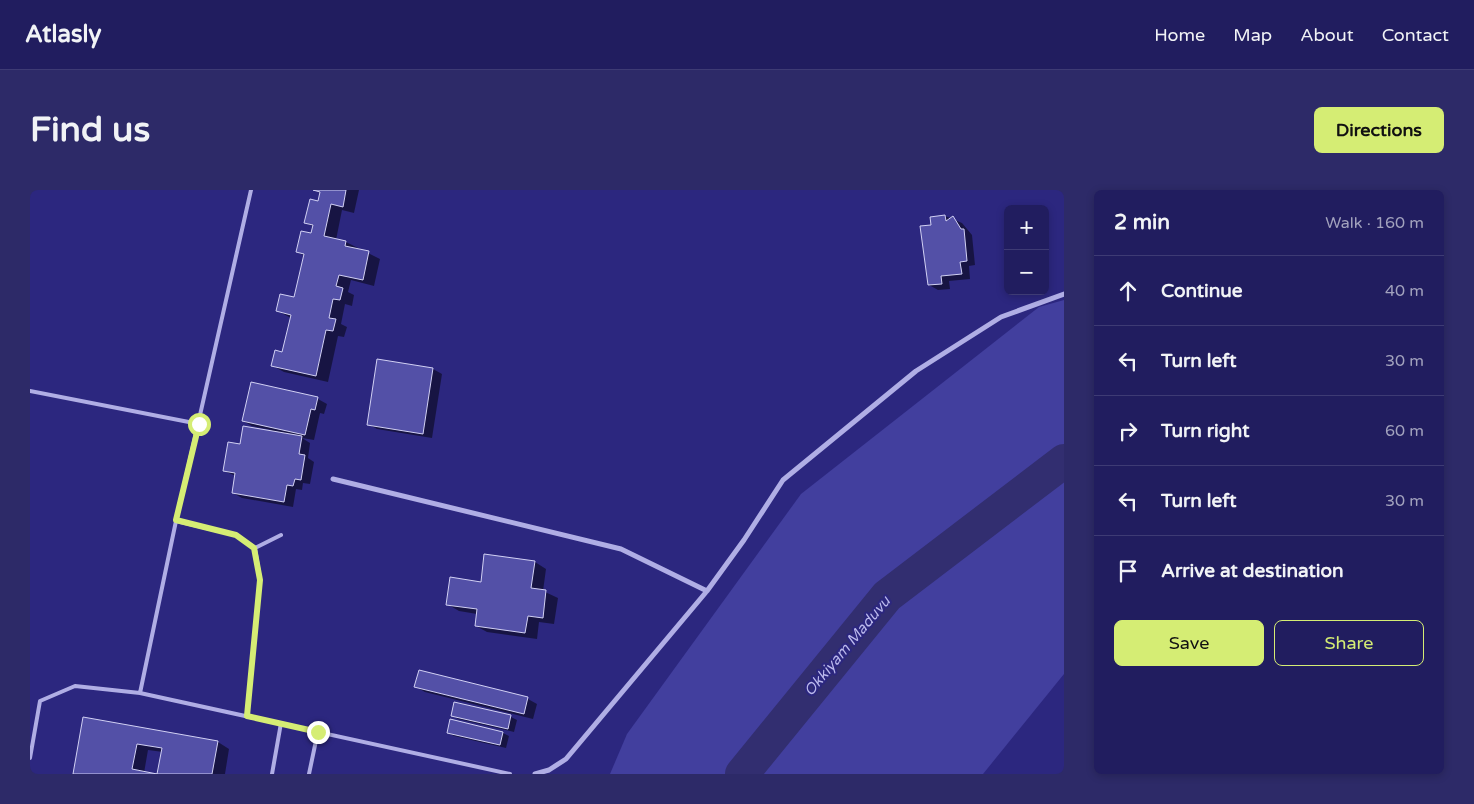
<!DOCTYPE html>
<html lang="en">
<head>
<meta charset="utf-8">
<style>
	:root { --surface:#211d5f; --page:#2d2a68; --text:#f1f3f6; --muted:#a2a2bd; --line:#3e3b74; --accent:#d5ed74 }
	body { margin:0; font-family:"Varela Round",sans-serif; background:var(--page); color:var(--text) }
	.controls { position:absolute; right:15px; top:15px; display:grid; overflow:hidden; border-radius:8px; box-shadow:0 2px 8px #0003 }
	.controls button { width:45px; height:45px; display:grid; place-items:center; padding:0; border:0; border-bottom:1px solid var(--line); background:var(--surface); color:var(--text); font:25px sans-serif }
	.stop { position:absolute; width:15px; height:15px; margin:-11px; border:4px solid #d5ed74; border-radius:50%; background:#fff }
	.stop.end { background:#d5ed74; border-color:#fff; box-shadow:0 1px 5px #0008 }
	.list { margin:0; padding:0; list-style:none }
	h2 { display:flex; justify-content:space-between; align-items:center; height:65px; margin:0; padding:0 20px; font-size:21px }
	h2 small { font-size:16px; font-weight:400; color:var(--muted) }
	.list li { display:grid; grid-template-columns:32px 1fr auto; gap:15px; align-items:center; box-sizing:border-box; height:70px; padding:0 20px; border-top:1px solid var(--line) }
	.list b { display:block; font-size:19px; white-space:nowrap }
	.list em { font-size:16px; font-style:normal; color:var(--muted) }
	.actions { display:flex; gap:10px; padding:15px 20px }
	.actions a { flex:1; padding:11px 0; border:1px solid var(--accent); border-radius:8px; text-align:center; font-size:18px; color:var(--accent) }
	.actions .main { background:var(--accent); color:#111 }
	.icon { flex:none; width:28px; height:28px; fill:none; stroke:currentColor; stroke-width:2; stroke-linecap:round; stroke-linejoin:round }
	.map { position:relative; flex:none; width:1034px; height:584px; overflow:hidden; border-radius:8px }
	header { display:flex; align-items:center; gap:30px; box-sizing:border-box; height:70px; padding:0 25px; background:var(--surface); border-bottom:1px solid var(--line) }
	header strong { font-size:24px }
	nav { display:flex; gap:28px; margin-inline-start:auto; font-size:18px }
	.intro { display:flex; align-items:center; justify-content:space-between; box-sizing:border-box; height:120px; padding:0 30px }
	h1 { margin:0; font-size:35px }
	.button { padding:12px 22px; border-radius:8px; background:var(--accent); color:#111; font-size:18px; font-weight:700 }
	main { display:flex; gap:30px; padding:0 30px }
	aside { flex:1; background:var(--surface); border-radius:8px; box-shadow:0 2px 8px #0003 }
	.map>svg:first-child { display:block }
	.green { fill:#423f9e }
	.shadow { fill:#0007 }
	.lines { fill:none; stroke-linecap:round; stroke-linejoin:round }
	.river { stroke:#322e70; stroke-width:34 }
	.building { fill:#5350a7; stroke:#d2d1f4; fill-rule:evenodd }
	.service { stroke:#b0aee5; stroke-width:4 }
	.minor { stroke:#b0aee5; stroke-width:5 }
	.route { stroke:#d5ed74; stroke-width:6 }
	.labels { text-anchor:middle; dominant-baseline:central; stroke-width:4; stroke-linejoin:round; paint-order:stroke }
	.water-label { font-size:15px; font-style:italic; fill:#bbb9ed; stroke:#2c277f }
</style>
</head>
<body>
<header>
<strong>Atlasly</strong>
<nav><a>Home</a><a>Map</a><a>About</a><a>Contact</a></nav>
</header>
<div class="intro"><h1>Find us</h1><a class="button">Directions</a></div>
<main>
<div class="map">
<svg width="1034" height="584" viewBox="0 0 1034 584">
	<rect width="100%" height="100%" fill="#2c277f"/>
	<path class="green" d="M1034,110V484L953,584H580L597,544L771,304L1009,117Z"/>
	<path class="shadow" d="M285,0H329L324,23L312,20L306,50L316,52L350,69L344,96L321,90L318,102L324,105L322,116L315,114L311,134L317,137L314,147L308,146L298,192L254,182L243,176L253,163L261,128L248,121L265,108L275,66L267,62L282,45L284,37L275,32L289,12L291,4Z
		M915,26L932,33L942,45L945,75L939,76L940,89L919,91L920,99L908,100L899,95L903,36Z
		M349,171L403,179L412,184L402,248L347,239L338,234Z
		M288,209L297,214L294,224L290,223L284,250L272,248L280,253L278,268L284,272L280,294L273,293L272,300L266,299L263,317L212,308L203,303L206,286L194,281L211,255L242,240L222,236L213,231Z
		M505,372L516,379L513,401L528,408L524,434L509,432L507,449L457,442L446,436L447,424L429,421L417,414L452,393Z
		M390,482L498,509L507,514L503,529L395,502L386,497Z
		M425,513L481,527L487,530L484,542L428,529L422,525Z
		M54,528L188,552L199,559L195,584H129L133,562L118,560L114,583L122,584H44Z
		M418,543H473L479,546L476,558L424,546Z"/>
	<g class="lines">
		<path class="river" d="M712,584L857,406L1034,271"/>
	</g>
	<path class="building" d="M283,0H316L313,17L301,14L294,46L316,51L315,56L339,61L333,90L309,85L306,96L313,98L310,110L303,109L299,128L306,129L303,141L296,140L286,186L241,176L245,160L252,162L261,125L246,121L250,104L264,107L274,64L266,62L271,41L281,43L283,35L274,33L280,9L288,11L290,2Z
		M915,25L916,31L923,26L931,39H934L937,71L930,72L932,84L911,86L912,94L898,95L890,36L901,35L900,27Z
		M347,169L403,178L393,244L337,235Z
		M221,192L288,207L285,220L281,219L275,245L212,231Z
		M213,236L272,246L269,264L275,265L271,290L265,289L263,296L257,295L254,312L202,303L205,283L193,281L198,252L210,254Z
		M454,364L505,371L501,398L516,400L513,428L498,426L495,443L445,436L447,419L416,415L420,387L451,392Z
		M389,480L498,507L494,524L384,497Z
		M424,512L481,525L478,539L421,526Z
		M53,527L188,551L182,584H43ZM107,554L132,558L127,584L102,579Z
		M420,529L473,542L470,555L417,543Z"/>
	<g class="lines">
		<path class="service" d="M221,0L146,331L110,503L480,584
			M0,201L169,234
			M146,331L206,345L225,358L230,389L217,526
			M225,358L251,345
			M0,568L10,511L45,496L110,503
			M242,584L251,533
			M279,584L288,541"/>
		<path class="minor" d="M303,289L591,359L677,401
			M505,584L519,580L536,569L677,401L714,350L753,290L886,181L971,127L1034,104"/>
	</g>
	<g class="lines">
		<path class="route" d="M169,234L146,330L206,345L224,358L230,390L217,526L288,542"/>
	</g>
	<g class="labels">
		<g class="water-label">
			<text transform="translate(817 456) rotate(-50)">Okkiyam Maduvu</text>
		</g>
	</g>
</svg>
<div class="controls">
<button>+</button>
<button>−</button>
</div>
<div class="stop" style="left:169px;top:234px"></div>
<div class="stop end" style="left:288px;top:542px"></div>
</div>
<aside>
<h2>2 min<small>Walk · 160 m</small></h2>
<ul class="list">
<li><svg class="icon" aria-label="ahead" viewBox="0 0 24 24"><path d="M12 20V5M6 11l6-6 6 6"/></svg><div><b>Continue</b></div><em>40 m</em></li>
<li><svg class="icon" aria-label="left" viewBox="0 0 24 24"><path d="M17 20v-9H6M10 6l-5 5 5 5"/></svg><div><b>Turn left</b></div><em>30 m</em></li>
<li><svg class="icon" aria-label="right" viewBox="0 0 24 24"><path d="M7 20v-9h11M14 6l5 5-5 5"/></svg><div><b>Turn right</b></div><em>60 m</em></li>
<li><svg class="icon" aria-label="left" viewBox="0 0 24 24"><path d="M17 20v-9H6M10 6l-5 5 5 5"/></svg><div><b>Turn left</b></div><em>30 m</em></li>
<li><svg class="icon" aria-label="arrive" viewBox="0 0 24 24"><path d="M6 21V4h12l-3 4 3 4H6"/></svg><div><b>Arrive at destination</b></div></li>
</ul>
<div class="actions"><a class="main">Save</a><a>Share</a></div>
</aside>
</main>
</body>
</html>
